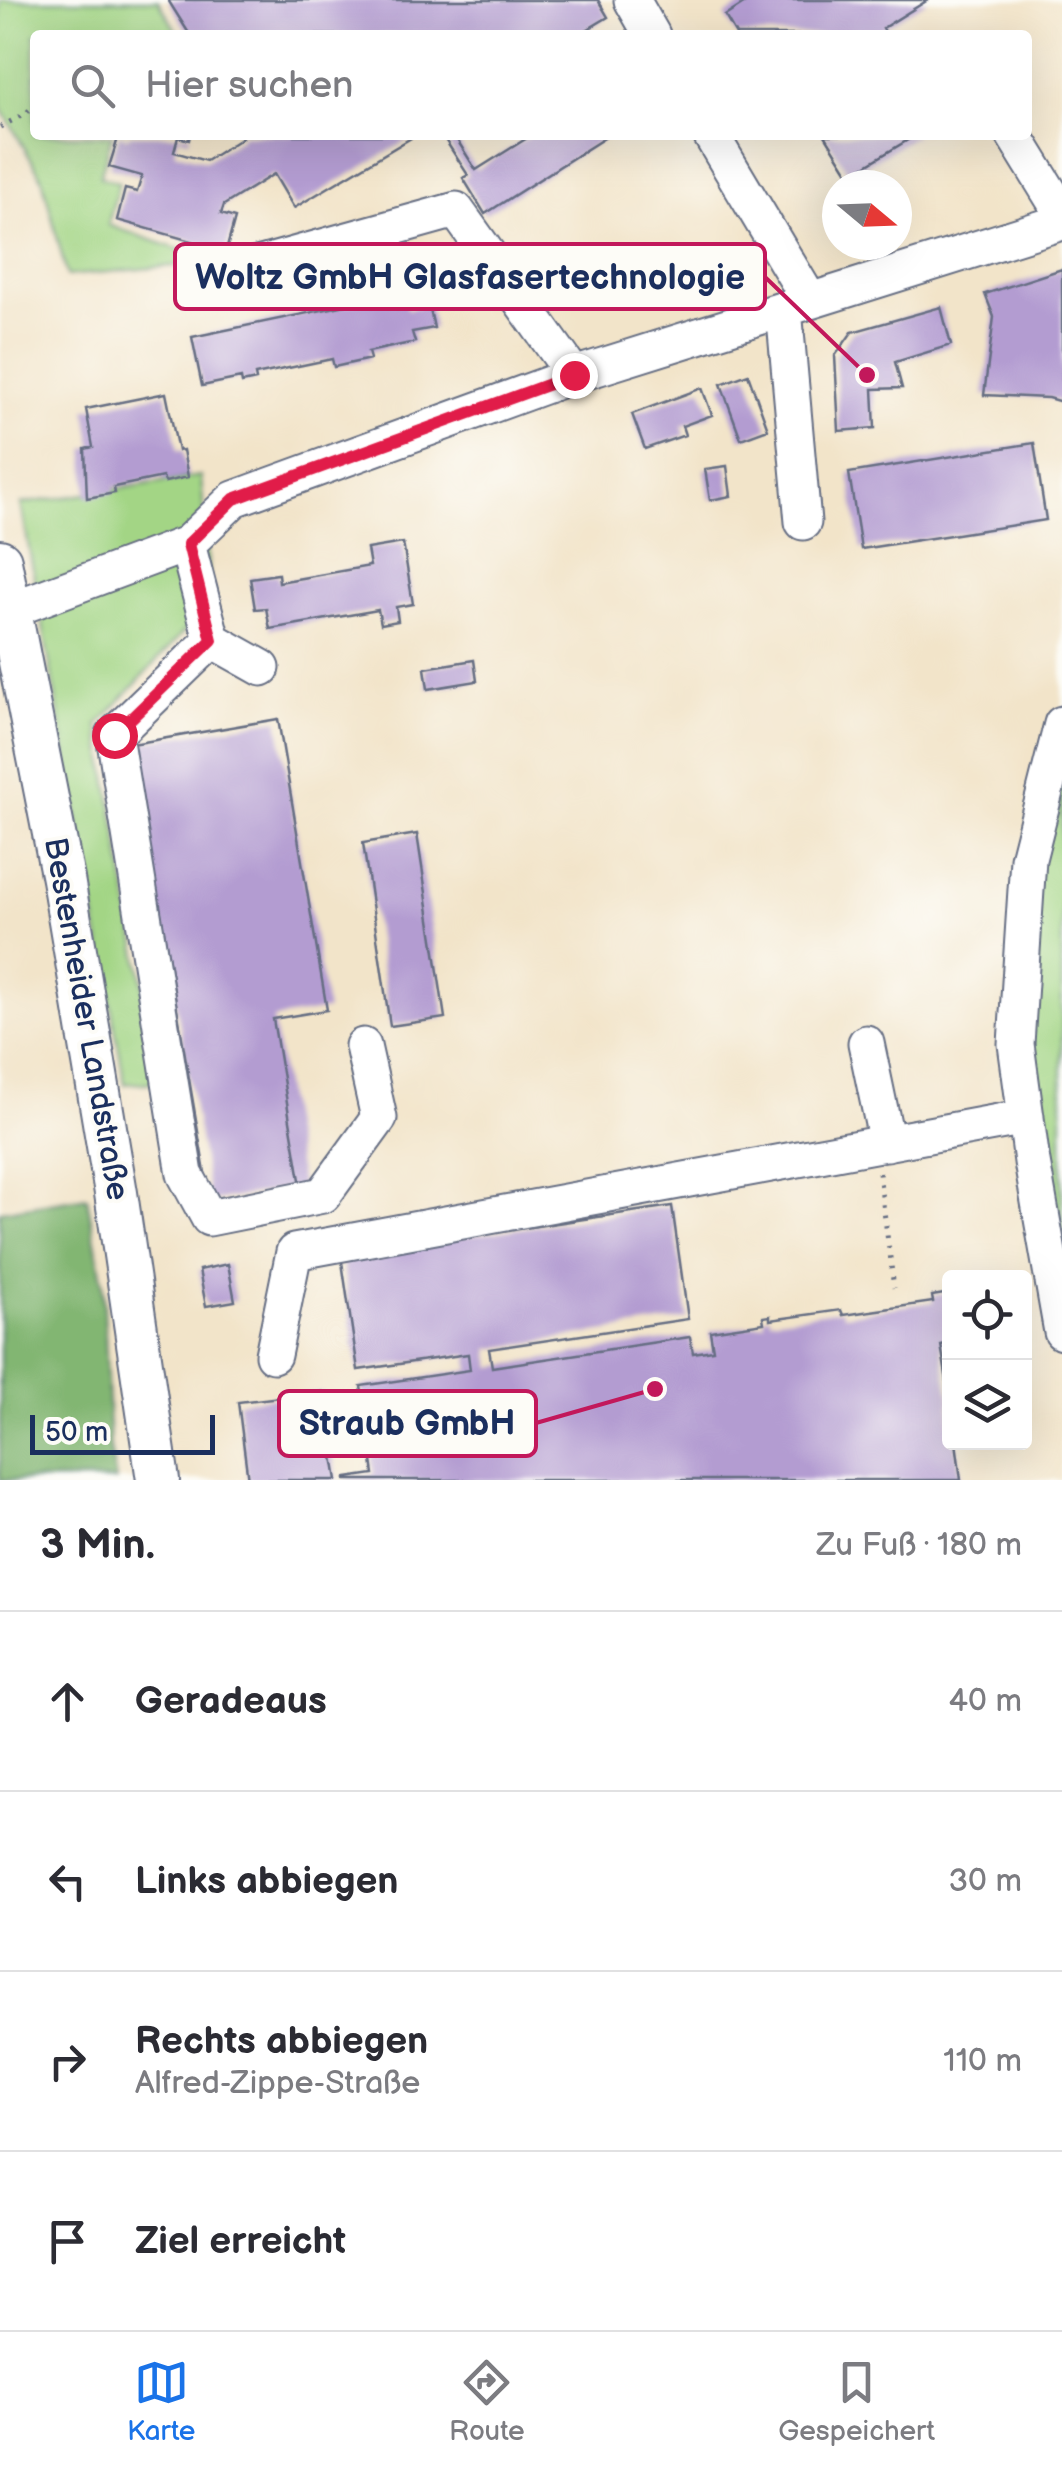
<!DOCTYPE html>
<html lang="de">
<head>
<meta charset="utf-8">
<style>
	:root { --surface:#fff; --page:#f2f2f3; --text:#2b2b33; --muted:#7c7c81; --line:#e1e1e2; --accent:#1a73e8 }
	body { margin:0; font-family:"Balsamiq Sans",sans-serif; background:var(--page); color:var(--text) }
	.controls { position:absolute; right:30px; bottom:30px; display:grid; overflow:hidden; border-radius:10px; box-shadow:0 10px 40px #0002 }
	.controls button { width:90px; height:90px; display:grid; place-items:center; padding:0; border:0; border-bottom:2px solid var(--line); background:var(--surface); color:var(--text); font:50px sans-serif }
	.compass { position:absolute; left:822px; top:170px; width:90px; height:90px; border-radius:50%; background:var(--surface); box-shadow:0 10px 40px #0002; rotate:109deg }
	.scale { position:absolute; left:30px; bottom:25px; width:185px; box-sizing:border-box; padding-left:10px; border:5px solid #1b2f5e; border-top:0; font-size:28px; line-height:35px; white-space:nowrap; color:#1b2f5e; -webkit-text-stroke:8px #fdfcf7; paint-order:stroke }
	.stop { position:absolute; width:30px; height:30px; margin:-22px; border:8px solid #e11d48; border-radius:50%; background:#fff }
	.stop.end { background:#e11d48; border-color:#fff; box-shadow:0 2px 10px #0008 }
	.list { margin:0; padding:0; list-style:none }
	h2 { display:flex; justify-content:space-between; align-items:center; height:130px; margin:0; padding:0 40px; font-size:42px }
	h2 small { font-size:32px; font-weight:400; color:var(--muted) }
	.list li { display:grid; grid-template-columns:65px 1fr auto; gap:30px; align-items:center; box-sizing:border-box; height:180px; padding:0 40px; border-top:2px solid var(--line) }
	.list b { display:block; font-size:38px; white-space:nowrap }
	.list p { margin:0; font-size:32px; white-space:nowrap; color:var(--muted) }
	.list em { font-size:32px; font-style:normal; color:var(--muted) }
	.icon { flex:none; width:55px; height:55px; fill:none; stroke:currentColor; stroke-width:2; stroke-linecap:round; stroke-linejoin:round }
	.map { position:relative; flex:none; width:1062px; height:1480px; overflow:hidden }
	.search { position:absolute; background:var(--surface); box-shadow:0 10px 40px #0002; left:30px; right:30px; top:30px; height:110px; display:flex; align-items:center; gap:25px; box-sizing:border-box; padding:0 35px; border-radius:10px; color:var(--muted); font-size:38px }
	.sheet { height:850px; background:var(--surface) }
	nav { display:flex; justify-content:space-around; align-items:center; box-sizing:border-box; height:140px; border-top:2px solid var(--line); background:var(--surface); font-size:28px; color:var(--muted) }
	nav a { display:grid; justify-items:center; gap:5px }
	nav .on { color:var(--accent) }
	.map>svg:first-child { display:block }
	.green { fill:#a3d585; stroke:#5f8272; stroke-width:2.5 }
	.forest { fill:#82b672; stroke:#4e7268; stroke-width:2.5 }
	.building { fill:#b39cd1 }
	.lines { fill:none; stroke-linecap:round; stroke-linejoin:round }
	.minor-casing { stroke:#666e83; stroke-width:39 }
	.major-casing { stroke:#666e83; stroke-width:46 }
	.path { stroke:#666e83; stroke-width:5; stroke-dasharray:2.5 8; stroke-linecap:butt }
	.minor { stroke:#fff; stroke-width:35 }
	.major { stroke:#fff; stroke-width:42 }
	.route { stroke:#e11d48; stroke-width:12 }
	.labels { text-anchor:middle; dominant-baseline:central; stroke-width:8; stroke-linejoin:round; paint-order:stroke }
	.street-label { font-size:32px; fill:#1b2f5e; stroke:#fdfcf7 }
	.leader { fill:none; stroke:#c2185b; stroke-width:4 }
	.callout-dot { fill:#c2185b; stroke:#fdfcf7; stroke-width:4 }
	.callout { fill:#fdfcf7; stroke:#c2185b; stroke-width:4 }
	.callout-label { font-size:35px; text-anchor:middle; font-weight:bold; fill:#1b2f5e }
</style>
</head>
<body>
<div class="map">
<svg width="1062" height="1480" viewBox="0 0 1062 1480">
	<rect width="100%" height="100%" fill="#fdfcf7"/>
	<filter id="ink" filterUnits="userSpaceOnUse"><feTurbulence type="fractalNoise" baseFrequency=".01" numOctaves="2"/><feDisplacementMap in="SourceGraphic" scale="20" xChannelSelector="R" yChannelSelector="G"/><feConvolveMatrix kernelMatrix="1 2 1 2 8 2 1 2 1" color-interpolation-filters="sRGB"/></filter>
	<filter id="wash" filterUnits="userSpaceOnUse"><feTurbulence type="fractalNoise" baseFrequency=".0048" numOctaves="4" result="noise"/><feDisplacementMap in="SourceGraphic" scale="40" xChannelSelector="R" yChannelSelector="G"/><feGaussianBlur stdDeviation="2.25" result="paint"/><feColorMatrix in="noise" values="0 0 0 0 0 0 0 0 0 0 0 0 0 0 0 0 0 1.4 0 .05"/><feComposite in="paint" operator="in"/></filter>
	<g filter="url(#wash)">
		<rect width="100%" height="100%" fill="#f2e4c9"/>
		<path class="green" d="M0,0H158L179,35H35V135H112L100,177L119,182L108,225L215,262L67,276L42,178L0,106Z
			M201,476L211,602L98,725L160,1082L125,1084L21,504Z
			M1062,724V1280L1032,1162L1028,859Z"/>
		<path class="forest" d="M87,1197L103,1284L110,1448L116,1480H0V1211Z"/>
		<g id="blocks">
			<path class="building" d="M168,0H598L608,17L578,35H190Z
				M750,0H928L883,28L887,35H736L725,16Z
				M119,135L128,137L129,135H190L189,140L178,137L174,152L206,161L242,138L240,135H416L294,208L274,174L224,205L221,214L235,218L226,251L117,220L125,189L137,192L142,176L109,167Z
				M442,135H454L476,170L532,135H609L485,214L463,178L468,175Z
				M825,135H916L850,175Z
				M1062,269V402L1048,398L984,395L994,317L985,294Z
				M404,293L407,309L429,305L434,328L412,332L415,342L368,352L370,359L334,367L332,359L255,375L256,380L242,383L241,378L202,386L192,337Z
				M941,307L951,345L895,362L902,388L873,389L875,428L839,431L835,356L852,332Z
				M748,374L768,429L741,439L721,384Z
				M702,388L712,415L682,426L685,435L645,449L632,414Z
				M166,393L178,451L183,450L188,477L165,482L163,477L114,487L115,493L87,498L85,449L93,447L86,409Z
				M1034,443L1046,520L861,549L849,473Z
				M727,466L731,496L710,500L705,469Z
				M403,543L413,604L396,607L398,621L381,624L378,610L270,629L266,608L255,609L250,578L278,574L279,582L370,566L367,549Z
				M474,660L477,681L428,689L425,668Z
				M278,719L327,1010L273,1019L301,1186L210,1202L132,744Z
				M417,834L445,1018L390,1026L363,843Z
				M672,1206L688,1319L489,1349L492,1367L690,1337L693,1353L713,1350L710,1331L764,1323L763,1317L770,1316V1320L841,1310L843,1315L933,1302L932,1296L950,1293V1343L941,1345L950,1399V1442H956L961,1480H346V1478L374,1474L361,1386L470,1370L468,1354L358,1370L341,1255Z
				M228,1264L235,1301L206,1306L199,1270Z
				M322,1392L337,1480H248L238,1402Z"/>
		</g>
	</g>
	<g filter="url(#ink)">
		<use href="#blocks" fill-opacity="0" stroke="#666e83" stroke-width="2.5"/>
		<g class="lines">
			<defs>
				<path id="minor" d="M632,0L652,35
					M711,135L810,301
					M1014,135L1062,213
					M236,271L456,210L574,375
					M784,309L803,522
					M187,544L212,640L262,668
					M10,610L187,544L234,499L574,375L1062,222
					M212,640L114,735L185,1174L209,1218L323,1195L379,1118L363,1046
					M1062,724L1028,859L1016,1044L1032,1162L1062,1332
					M866,1043L887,1143
					M273,1355L294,1252L1026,1117"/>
				<path id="major" d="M0,561L63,879L116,1193L158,1480"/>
			</defs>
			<use href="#minor" class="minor-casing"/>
			<use href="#major" class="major-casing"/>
			<path class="path" d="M0,127L25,114L35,105
				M879,1173L894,1288"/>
			<use href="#minor" class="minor"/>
			<use href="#major" class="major"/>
		</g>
	</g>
	<g class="lines" filter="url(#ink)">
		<path class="route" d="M114,735L212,640L188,544L234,499L574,375"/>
	</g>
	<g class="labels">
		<g class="street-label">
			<text transform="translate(86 1019) rotate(80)">Bestenheider Landstraße</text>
		</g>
	</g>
	<path class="leader" d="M867 375L765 277M655 1389L536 1423"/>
	<g class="callout-dot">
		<circle cx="867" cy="375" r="10"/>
		<circle cx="655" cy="1389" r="10"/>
	</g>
	<g class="callout">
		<rect x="175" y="244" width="590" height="65" rx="10"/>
		<rect x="279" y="1391" width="257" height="65" rx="10"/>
	</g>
	<g class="callout-label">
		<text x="470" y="289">Woltz GmbH Glasfasertechnologie</text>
		<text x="407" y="1435">Straub GmbH</text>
	</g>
</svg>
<div class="controls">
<button><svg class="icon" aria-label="locate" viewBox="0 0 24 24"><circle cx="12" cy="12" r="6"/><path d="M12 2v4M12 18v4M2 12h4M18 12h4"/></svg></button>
<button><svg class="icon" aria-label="layers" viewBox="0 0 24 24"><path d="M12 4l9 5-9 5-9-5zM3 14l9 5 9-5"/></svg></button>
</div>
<svg class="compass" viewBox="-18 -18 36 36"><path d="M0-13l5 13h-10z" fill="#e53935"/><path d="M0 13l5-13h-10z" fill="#7c7c81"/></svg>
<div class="scale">50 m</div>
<div class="stop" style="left:114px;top:735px"></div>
<div class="stop end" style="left:574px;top:375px"></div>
<div class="search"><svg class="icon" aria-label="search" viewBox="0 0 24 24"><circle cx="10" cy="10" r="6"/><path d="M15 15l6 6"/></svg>Hier suchen</div>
</div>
<section class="sheet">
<h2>3 Min.<small>Zu Fuß · 180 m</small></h2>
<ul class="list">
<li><svg class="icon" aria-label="ahead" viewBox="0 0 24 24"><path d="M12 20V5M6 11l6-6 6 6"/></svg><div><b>Geradeaus</b></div><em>40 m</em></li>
<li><svg class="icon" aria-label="left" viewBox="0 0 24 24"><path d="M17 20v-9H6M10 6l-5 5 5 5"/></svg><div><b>Links abbiegen</b></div><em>30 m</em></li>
<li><svg class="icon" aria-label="right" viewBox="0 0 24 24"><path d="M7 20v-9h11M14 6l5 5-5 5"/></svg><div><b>Rechts abbiegen</b><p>Alfred-Zippe-Straße</p></div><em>110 m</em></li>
<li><svg class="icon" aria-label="arrive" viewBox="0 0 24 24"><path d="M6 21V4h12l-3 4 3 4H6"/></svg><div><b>Ziel erreicht</b></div></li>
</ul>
</section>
<nav>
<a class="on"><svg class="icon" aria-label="map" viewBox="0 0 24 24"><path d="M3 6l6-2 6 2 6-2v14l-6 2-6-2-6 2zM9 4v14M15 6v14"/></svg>Karte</a>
<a><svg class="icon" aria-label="directions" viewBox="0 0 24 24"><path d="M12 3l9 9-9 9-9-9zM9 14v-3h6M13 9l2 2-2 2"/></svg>Route</a>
<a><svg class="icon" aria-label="saved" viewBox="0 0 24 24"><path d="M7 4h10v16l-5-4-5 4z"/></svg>Gespeichert</a>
</nav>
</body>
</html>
